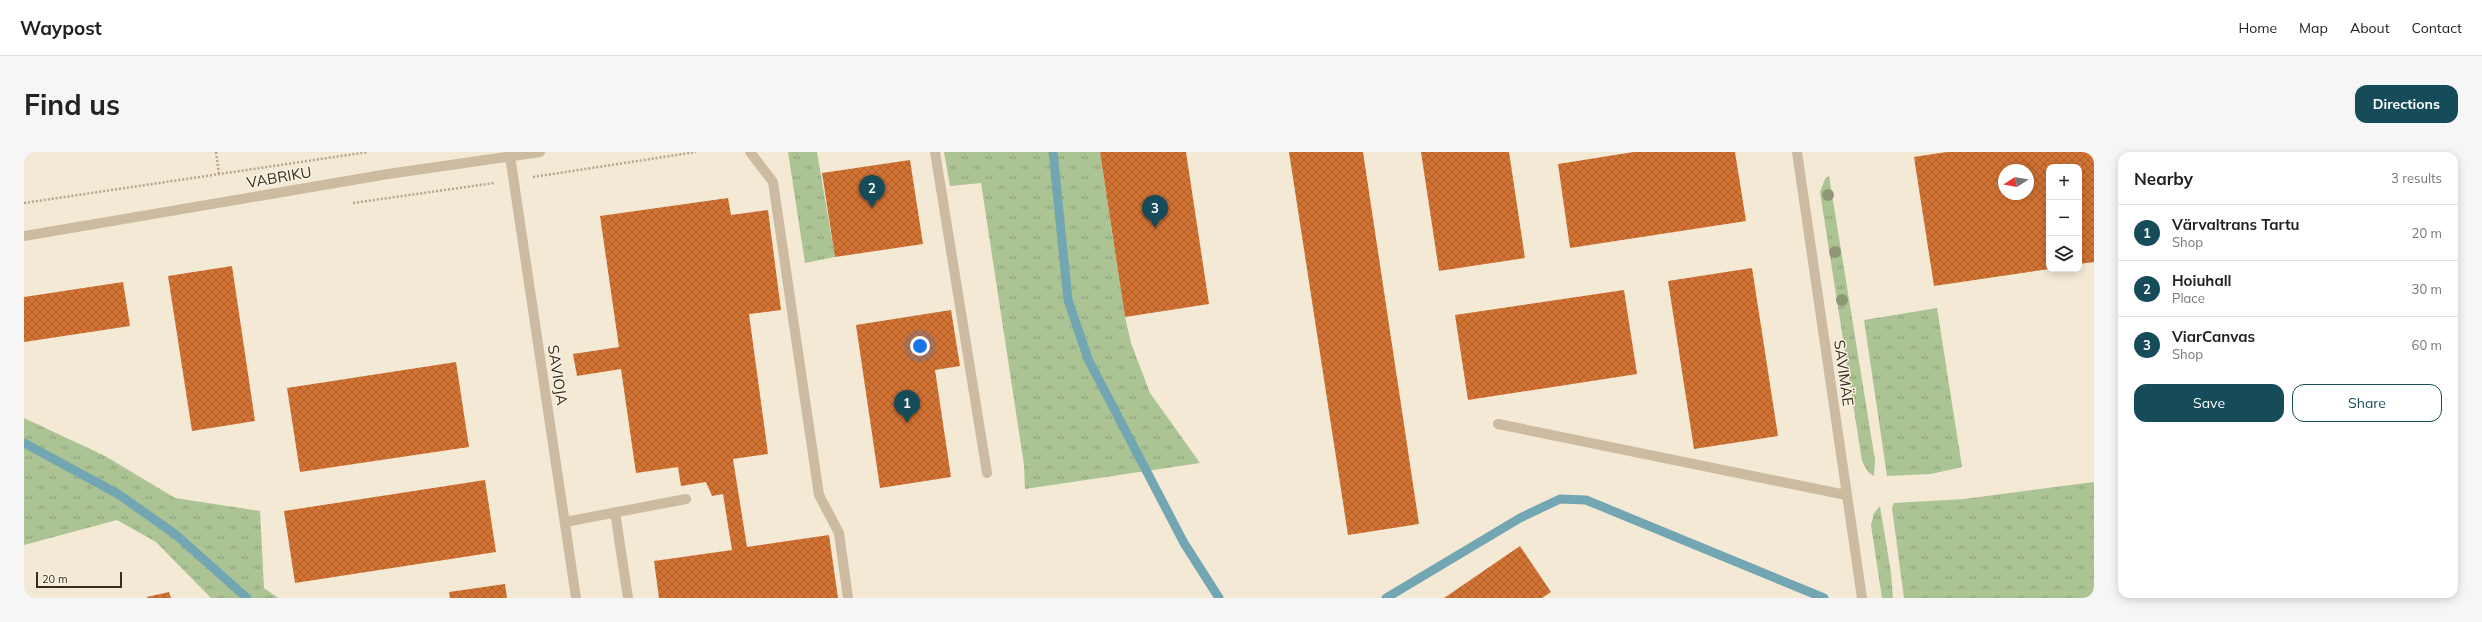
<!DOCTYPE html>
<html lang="en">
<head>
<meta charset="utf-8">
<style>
	:root { --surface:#fff; --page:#f6f6f6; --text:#222; --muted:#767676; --line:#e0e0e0; --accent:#164b5a }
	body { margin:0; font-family:Mulish,sans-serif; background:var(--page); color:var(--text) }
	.controls { position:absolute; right:12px; top:12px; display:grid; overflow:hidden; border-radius:8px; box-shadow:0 2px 10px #0003 }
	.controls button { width:36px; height:36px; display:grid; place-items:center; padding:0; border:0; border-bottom:1px solid var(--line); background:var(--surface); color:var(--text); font:20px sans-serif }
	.compass { position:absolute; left:1974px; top:12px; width:36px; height:36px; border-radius:50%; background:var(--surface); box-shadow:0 2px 10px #0003; rotate:259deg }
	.scale { position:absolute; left:12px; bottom:10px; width:86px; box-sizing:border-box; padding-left:4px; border:2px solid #352c24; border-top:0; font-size:11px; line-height:14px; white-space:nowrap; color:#352c24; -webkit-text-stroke:3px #fbf3e1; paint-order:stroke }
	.you { position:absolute; left:896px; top:194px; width:14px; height:14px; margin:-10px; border:3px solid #fff; border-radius:50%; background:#1a73e8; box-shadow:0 0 0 6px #1a73e833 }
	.badge { display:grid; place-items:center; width:26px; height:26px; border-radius:50%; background:var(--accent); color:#fff; font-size:13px; font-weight:700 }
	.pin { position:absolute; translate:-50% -33px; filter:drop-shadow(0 1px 2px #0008) }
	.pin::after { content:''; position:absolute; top:21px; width:14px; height:12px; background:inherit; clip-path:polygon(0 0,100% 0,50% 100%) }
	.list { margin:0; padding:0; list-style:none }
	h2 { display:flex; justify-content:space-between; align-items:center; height:52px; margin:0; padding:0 16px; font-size:17px }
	h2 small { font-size:13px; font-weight:400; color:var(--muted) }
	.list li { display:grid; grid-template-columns:26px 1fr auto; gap:12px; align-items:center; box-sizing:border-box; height:56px; padding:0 16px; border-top:1px solid var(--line) }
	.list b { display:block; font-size:15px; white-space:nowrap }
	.list p { margin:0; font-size:13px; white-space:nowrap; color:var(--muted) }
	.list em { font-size:13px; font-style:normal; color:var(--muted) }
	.actions { display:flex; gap:8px; padding:12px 16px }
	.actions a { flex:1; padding:9px 0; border:1px solid var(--accent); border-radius:12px; text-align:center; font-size:14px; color:var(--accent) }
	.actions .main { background:var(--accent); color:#fff }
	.icon { flex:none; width:22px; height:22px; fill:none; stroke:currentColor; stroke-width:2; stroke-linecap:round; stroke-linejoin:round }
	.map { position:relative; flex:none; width:2070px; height:446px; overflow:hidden; border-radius:12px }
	header { display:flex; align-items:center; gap:24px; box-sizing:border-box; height:56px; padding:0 20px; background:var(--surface); border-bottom:1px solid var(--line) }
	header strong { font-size:19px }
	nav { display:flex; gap:22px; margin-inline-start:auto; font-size:14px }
	.intro { display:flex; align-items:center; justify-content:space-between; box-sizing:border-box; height:96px; padding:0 24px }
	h1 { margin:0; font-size:28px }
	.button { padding:10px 18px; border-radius:12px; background:var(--accent); color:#fff; font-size:14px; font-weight:700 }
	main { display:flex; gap:24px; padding:0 24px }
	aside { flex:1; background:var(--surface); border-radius:12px; box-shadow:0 2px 10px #0003 }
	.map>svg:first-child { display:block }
	.grass { fill:url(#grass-tufts) }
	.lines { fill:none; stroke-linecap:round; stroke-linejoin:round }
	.stream { stroke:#72a6b3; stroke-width:9 }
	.building { fill:url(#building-cross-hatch); fill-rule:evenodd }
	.path { stroke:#b8a58b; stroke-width:2.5; stroke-dasharray:2 2; stroke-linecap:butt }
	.lane { stroke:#ccbba0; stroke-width:10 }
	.street { stroke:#ccbba0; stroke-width:10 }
	.tree { fill:#8f9875 }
	.labels { text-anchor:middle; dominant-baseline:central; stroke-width:3; stroke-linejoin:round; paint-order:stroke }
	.street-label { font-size:15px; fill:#352c24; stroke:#fbf3e1 }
</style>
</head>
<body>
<header>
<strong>Waypost</strong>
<nav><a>Home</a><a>Map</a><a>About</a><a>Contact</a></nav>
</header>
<div class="intro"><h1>Find us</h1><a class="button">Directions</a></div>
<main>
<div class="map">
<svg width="2070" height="446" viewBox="0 0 2070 446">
	<defs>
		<pattern id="grass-tufts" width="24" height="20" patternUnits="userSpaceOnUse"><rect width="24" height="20" fill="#acc394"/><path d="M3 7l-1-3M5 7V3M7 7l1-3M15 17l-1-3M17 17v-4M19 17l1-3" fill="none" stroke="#8d9f79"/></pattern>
		<pattern id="building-cross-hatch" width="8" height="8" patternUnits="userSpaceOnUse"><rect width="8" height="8" fill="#d27334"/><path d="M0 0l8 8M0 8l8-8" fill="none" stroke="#ab5f2c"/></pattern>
	</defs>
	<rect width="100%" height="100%" fill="#f3e9d5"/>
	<path class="grass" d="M764,0H793L811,105L781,111Z
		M920,0H1076L1101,165L1107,191L1126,241L1176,311L1001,337L1000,313L957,31L926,34Z
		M1805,24L1851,308L1850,324L1844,320L1838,309L1796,40L1801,27Z
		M1913,156L1938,315L1907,322L1863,324L1840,168Z
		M0,266L81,304L151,346L236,359L240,436L254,446H187L132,390L93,368L0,393Z
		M2070,330V446H1880L1868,356L1870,351L1940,347Z
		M1856,354L1867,421L1869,446H1858L1847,373L1850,361Z"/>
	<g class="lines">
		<path class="stream" d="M1029,0L1044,148L1064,207L1160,391L1195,446
			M0,291L94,342L151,382L223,446
			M1362,446L1496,366L1536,347L1562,348L1800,446"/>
	</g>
	<path class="building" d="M1076,0H1162L1185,152L1101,165Z
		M1265,0H1339L1395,372L1324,383Z
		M1397,0H1485L1501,106L1415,119Z
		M1610,0H1711L1722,69L1546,96L1534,12Z
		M1923,0H2070V110L2055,112V15H2025V117L1910,134L1890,5ZM1980,18H2004V42H1980Z
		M886,8L899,92L811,105L798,21Z
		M704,46L707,63L744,58L757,158L725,162L744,302L709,307L723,395L805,383L814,446H635L630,409L708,398L699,342L688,344L682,330L657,334L654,315L612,321L597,217L553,224L549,202L595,195L576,64Z
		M208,114L231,269L168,279L144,124Z
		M1728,116L1754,284L1670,297L1644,129Z
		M99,130L106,174L0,190V145Z
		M1600,138L1613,222L1444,248L1431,163Z
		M927,158L936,214L911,218L927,325L856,336L832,173Z
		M432,210L445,295L276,320L263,236Z
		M461,328L472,400L271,431L260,359Z
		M1496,394L1527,440L1518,446H1420Z
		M481,432L483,446H426L425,440Z
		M145,440L147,446H123V445Z"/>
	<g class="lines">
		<path class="path" d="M192,0L195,22
			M509,25L672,0
			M0,51L344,0
			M329,51L470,31"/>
		<path class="lane" d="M726,0L749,30L795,343L815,381L824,446
			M911,0L963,321
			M1474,272L1822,343
			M591,360L604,446
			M541,370L662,347"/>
		<path class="street" d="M1773,0L1838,446
			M486,4L552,446
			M0,84L364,22L516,0"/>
	</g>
	<g class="tree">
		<circle cx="1804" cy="43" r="6"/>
		<circle cx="1811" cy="100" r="6"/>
		<circle cx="1818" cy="148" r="6"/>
	</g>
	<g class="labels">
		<g class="street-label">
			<text transform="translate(255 25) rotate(-10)">VABRIKU</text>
			<text transform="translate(1820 221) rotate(82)">SAVIMÄE</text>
			<text transform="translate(534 223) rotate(81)">SAVIOJA</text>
		</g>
	</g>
</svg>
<div class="controls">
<button>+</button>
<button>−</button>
<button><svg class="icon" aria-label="layers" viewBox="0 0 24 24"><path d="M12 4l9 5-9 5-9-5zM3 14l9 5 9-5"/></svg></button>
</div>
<svg class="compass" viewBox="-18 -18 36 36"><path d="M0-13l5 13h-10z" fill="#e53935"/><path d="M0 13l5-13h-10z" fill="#767676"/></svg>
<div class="scale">20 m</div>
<div class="you"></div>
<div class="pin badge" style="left:883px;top:271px">1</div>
<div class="pin badge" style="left:848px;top:56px">2</div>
<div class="pin badge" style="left:1131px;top:76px">3</div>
</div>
<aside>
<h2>Nearby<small>3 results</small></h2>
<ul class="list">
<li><span class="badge">1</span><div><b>Värvaltrans Tartu</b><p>Shop</p></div><em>20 m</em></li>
<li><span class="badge">2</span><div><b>Hoiuhall</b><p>Place</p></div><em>30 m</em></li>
<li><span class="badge">3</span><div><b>ViarCanvas</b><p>Shop</p></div><em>60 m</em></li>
</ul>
<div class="actions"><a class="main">Save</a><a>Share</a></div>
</aside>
</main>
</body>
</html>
